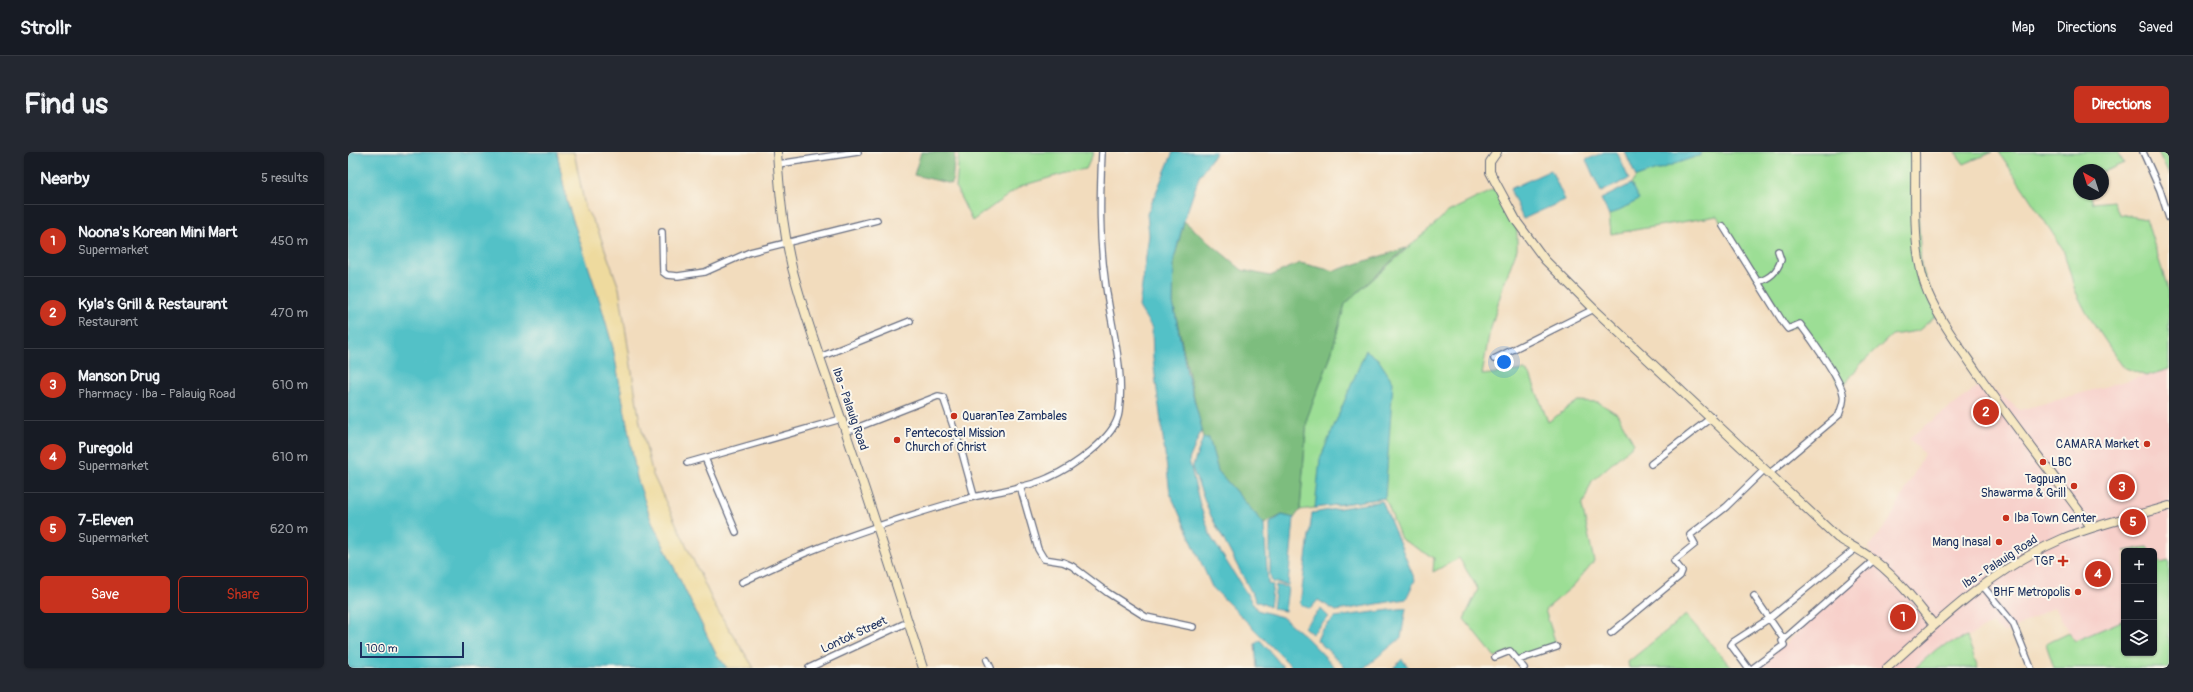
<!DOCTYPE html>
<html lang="en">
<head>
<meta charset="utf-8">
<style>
	:root { --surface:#171b24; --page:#242831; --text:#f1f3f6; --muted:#9ea1a6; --line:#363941; --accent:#c8321e }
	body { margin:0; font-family:Pangolin,sans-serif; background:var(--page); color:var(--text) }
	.controls { position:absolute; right:12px; bottom:12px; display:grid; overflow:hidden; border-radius:6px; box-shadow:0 1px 3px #0004 }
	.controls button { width:36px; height:36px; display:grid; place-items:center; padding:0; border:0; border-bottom:1px solid var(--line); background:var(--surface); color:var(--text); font:20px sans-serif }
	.compass { position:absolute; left:1725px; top:12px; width:36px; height:36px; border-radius:50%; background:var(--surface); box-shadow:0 1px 3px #0004; rotate:321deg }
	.scale { position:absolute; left:12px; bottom:10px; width:104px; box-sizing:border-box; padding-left:4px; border:2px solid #1b2f5e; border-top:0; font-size:11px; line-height:14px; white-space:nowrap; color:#1b2f5e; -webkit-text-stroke:3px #fbf7ec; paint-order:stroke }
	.you { position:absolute; left:1156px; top:210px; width:14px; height:14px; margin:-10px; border:3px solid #fff; border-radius:50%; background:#1a73e8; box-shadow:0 0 0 6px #1a73e833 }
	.badge { display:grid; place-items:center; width:26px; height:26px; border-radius:50%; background:var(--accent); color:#fff; font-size:13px; font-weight:700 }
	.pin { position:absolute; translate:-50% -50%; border:2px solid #fff; box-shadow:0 1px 4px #0006 }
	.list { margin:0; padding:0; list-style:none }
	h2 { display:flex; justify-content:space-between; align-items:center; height:52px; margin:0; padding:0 16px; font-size:17px }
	h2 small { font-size:13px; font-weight:400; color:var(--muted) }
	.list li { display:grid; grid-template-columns:26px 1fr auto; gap:12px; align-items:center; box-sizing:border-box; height:72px; padding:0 16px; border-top:1px solid var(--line) }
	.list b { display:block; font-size:15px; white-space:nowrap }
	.list p { margin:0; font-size:13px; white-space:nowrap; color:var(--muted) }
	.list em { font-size:13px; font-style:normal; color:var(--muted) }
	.actions { display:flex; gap:8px; padding:12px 16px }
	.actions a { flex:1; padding:9px 0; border:1px solid var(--accent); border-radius:6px; text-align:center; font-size:14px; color:var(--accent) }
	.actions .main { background:var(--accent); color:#fff }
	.icon { flex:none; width:22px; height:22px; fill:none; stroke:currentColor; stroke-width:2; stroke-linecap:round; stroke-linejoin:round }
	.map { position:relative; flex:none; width:1821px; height:516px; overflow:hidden; border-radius:6px }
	header { display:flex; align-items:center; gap:24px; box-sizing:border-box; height:56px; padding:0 20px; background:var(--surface); border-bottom:1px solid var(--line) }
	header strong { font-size:19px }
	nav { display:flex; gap:22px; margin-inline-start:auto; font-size:14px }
	.intro { display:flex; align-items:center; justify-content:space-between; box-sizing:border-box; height:96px; padding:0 24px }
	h1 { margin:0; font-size:28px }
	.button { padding:10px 18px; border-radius:6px; background:var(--accent); color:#fff; font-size:14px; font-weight:700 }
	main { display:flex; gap:24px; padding:0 24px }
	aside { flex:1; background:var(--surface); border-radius:6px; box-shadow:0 1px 3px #0004 }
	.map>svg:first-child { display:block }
	.built { fill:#f7d0ca }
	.green { fill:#9cde95; stroke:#5c867a }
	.forest { fill:#7dbd7e; stroke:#4c766e }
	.sand { fill:#eeda9e; stroke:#84847e }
	.water { fill:#53c1c7; stroke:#377892 }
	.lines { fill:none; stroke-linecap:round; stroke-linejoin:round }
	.street-casing { stroke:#666c7f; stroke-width:8 }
	.secondary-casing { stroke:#666c7f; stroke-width:10 }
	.street { stroke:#fff; stroke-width:5.5 }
	.secondary { stroke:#f7e8c3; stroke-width:8 }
	.poi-dot { fill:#c8321e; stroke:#fbf7ec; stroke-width:1.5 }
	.labels { text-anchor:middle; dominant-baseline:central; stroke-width:4; stroke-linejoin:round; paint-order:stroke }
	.street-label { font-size:12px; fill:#1b2f5e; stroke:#fbf7ec }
	.poi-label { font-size:12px; fill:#1b2f5e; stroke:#fbf7ec; text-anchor:end }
</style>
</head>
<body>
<header>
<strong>Strollr</strong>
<nav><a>Map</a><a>Directions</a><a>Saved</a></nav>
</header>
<div class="intro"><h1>Find us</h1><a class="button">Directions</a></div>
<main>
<aside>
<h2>Nearby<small>5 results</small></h2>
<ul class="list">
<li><span class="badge">1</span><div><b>Noona's Korean Mini Mart</b><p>Supermarket</p></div><em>450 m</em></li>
<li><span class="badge">2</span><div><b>Kyla's Grill &amp; Restaurant</b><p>Restaurant</p></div><em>470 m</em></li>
<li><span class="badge">3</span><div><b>Manson Drug</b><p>Pharmacy · Iba - Palauig Road</p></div><em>610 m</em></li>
<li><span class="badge">4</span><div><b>Puregold</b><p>Supermarket</p></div><em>610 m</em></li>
<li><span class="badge">5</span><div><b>7-Eleven</b><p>Supermarket</p></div><em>620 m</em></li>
</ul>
<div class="actions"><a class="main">Save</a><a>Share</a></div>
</aside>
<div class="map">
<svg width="1821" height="516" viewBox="0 0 1821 516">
	<rect width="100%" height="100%" fill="#fbf7ec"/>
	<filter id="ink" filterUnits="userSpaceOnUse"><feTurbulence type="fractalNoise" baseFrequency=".025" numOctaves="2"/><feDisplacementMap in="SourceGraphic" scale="8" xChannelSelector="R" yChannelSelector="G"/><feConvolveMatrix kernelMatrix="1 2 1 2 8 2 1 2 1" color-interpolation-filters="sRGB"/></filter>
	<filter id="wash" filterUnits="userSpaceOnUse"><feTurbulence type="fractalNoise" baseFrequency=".012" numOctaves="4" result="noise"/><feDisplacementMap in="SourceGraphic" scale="16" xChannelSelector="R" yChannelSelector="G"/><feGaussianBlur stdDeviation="0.9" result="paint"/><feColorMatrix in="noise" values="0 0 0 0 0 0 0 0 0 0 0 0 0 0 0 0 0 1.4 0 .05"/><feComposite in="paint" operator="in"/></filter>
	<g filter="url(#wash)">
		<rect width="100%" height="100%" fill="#f2dcbd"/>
		<path class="built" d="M1821,217V409L1813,411L1806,403V399H1802L1799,395L1776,399V468L1727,489L1706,455L1657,481L1643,472L1619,485L1590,496L1567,516H1405L1436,493L1526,408L1520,395L1540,371L1576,302L1561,286L1636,230L1672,258Z"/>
		<path class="green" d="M611,0H746L738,17L725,19L673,34L624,69L608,36Z
			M1357,0H1567L1573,114L1591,161L1570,179L1544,183L1510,215L1494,236L1452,172L1440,177L1369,64L1263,82L1261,63L1290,48L1283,32L1288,25Z
			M1607,0H1644L1616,12Z
			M1651,0H1769L1776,11L1755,20V18H1731V42H1742L1745,51L1765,49L1771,62L1798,67L1821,140V217L1798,224L1775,215L1738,160L1727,138L1715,97Z
			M1810,0H1821V23Z
			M1149,36L1169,70V97L1155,134L1141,183L1134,223L1177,218L1183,225L1200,270L1230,249L1250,250L1269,262L1286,292L1244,329L1234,354L1246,409L1225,434L1197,458L1209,495L1170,508L1162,499L1147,505L1116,467L1130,437L1111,406L1085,420L1086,406L1053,387L1037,346L952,358L959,266L981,209L997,152L1100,60Z
			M1799,395L1802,399H1776Z
			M1806,403L1813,411L1821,409V516H1706L1698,492L1721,481L1727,489L1776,468V501H1806Z
			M1338,463L1384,516H1281L1280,510Z
			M1619,485L1630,516H1567L1590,496Z"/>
		<path class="forest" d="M573,0H607L604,32L566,23Z
			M836,69L894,118L922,124L952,111L986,119L1058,96L997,152L981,209L959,266L952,358L946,366L934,363L916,372L870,319L861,286H855L825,151L826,107Z"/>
		<path class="sand" d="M209,0H226L237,55L250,78L271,136L292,271L305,323L368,456L406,516H379L368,502L303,368L289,326L265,196L252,150L219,50Z"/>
		<path class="water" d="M0,0H209L219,50L252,150L265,196L289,326L303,368L368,502L379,516H0Z
			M825,0H868L851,25L836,69L826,107L825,151L839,221L854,277L841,308L852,353L863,385L909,458L934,465L958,485L988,516H945L864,435L822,341L805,207L804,176L791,155L801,83L799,62Z
			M1256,0H1269L1281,27L1253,40L1238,8Z
			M1277,0H1353V3L1288,25Z
			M1203,18L1217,48L1175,67L1162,37Z
			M1283,32L1291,48L1261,63L1253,47Z
			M1018,198L1030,207L1045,230L1037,346L967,356L972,307Z
			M855,286H861L870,319L916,372L920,432L925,433L922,455L908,449L863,364L844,316Z
			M1034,349L1067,428L1058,447L988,459L970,448L962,457L952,452L964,361Z
			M934,363L946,366L940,433L924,430L922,423V371Z
			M928,433L940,435L937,459L925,457Z
			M1058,456L1053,486L1016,516H998L969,488L973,479L987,465Z
			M973,457L981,465L964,482L956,475Z
			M912,488L936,516H909L907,492Z
			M1054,507L1061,516H1045Z"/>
	</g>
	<g filter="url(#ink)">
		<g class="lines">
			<defs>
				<path id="street" d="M1795,0L1812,38L1821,66
					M430,12L510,0
					M1375,74L1436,172L1440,177L1452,172C1462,185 1493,228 1495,242C1497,249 1493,256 1491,263L1422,321
					M314,80L315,120L319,123L330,124L357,120L402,100L529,68
					M1410,130C1422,126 1429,120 1433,108L1430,99
					M472,205L562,169
					M1146,207L1246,157
					M498,280L590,244L595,245L613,297L626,344
					M357,306L388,380
					M339,311L493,267
					M1303,312L1364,265
					M672,334L690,397L696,407L715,410L724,414L760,441L798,465L845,475
					M394,430C416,420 438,409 460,400C509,380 559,364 610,349C636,341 677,337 700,326C723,316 768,286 771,260C777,215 762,172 757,127C751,85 752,43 754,0
					M1634,433L1665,471L1683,516
					M1406,444L1436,488
					M1263,481L1332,424L1334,419L1326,409L1347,392L1342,383L1378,355L1417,317
					M1147,505L1162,499L1176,516
					M639,508L643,516
					M1170,508L1209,495
					M461,516L560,470
					M1400,516L1383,493L1385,490L1422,466L1507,397
					M1405,516L1436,493L1434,489L1526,408"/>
				<path id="secondary" d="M429,0C432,45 436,91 449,134C463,183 481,230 497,278C524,357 549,436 575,516
					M1149,0L1142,10V20L1169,70L1197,108L1246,157L1490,386C1502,393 1516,400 1527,409C1550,427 1568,450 1586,473
					M1567,0C1568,44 1563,101 1580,141C1592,169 1611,194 1628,219C1665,272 1705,323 1743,375
					M1539,516C1593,467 1646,416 1714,387C1748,372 1785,365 1821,354"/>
			</defs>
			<use href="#street" class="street-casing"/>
			<use href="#secondary" class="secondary-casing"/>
			<use href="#street" class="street"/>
			<use href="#secondary" class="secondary"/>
		</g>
	</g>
	<g class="poi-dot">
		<circle cx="606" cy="264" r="4"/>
		<circle cx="549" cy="288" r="4"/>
		<circle cx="1799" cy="292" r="4"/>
		<circle cx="1695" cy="310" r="4"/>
		<circle cx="1726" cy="334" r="4"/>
		<circle cx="1658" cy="366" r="4"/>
		<circle cx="1651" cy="390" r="4"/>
		<path d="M1713 403h4v4h4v4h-4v4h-4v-4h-4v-4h4z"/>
		<circle cx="1730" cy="440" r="4"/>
	</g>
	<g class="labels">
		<g class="street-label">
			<text transform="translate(502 257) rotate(71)">Iba - Palauig Road</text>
			<text transform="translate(1652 410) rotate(-33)">Iba - Palauig Road</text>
			<text transform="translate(506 483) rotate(-25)">Lontok Street</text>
		</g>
		<g class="poi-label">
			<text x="614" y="264" text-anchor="start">QuaranTea Zambales</text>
			<text x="557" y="281" text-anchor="start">Pentecostal Mission<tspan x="557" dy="14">Church of Christ</tspan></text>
			<text x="1791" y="292">CAMARA Market</text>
			<text x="1703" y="310" text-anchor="start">LBC</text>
			<text x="1718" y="327">Tagpuan<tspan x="1718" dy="14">Shawarma &amp; Grill</tspan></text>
			<text x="1666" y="366" text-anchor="start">Iba Town Center</text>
			<text x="1643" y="390">Mang Inasal</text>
			<text x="1707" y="409">TGP</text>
			<text x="1722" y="440">BHF Metropolis</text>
		</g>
	</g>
</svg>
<div class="controls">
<button>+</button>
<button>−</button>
<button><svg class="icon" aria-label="layers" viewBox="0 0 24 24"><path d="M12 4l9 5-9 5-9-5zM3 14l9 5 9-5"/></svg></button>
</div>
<svg class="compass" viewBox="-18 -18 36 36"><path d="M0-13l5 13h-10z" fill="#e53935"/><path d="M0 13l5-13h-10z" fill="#9ea1a6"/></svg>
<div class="scale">100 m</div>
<div class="you"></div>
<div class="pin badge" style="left:1555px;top:465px">1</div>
<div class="pin badge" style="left:1638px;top:260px">2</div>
<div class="pin badge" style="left:1774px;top:335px">3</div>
<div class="pin badge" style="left:1750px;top:422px">4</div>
<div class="pin badge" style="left:1785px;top:370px">5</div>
</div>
</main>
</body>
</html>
